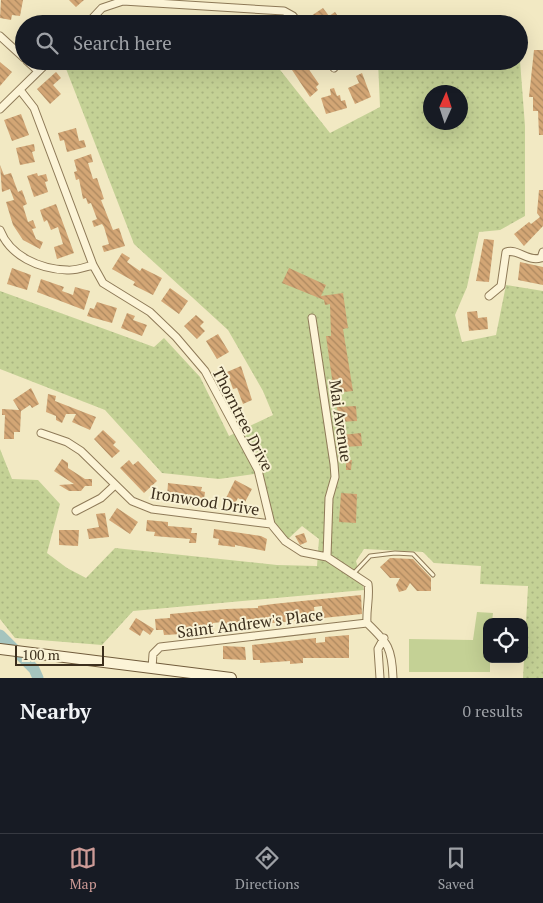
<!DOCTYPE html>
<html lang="en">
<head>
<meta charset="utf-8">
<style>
	:root { --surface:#171b24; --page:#242831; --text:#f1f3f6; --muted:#9ea1a6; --line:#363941; --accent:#cd9b97 }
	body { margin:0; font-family:"PT Serif",serif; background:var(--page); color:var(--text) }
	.controls { position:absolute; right:15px; bottom:15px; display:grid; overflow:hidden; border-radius:10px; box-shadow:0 5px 20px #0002 }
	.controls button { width:45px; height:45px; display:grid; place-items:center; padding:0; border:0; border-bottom:1px solid var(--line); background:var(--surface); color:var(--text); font:25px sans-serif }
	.compass { position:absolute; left:423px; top:85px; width:45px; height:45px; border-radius:50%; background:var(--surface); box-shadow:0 5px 20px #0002; rotate:3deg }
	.scale { position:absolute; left:15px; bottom:12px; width:89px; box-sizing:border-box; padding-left:5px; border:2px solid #3c2f1d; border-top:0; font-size:14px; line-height:18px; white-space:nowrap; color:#3c2f1d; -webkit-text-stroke:4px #f8f1d3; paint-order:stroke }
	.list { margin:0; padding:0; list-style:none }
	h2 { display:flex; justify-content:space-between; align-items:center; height:65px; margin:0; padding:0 20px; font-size:21px }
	h2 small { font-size:16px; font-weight:400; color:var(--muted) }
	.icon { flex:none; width:28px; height:28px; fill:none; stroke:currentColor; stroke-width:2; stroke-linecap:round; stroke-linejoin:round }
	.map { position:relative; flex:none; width:543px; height:678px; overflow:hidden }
	.search { position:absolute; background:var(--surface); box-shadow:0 5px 20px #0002; left:15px; right:15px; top:15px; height:55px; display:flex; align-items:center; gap:12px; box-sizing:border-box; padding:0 18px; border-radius:28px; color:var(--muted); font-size:19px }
	.sheet { height:155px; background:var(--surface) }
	nav { display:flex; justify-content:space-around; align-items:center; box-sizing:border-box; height:70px; border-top:1px solid var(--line); background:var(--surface); font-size:14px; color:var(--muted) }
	nav a { display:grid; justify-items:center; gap:2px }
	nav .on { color:var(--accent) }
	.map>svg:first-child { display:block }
	.grass { fill:url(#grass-dots); fill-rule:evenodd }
	.pitch { fill:#c4d195 }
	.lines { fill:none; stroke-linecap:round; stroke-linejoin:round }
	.river { stroke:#a5c4be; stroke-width:11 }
	.building { fill:url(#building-back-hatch) }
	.service-casing { stroke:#8e7a58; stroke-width:5 }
	.minor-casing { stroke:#8e7a58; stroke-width:9 }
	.secondary-casing { stroke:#705b3b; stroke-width:12 }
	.service { stroke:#fcf4d7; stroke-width:3 }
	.minor { stroke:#fcf4d7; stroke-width:7 }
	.secondary { stroke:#fcf4d7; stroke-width:10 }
	.labels { text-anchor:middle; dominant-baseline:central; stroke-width:4; stroke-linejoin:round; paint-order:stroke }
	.street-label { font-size:16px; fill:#3c2f1d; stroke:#f8f1d3 }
</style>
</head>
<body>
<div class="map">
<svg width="543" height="678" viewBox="0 0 543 678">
	<defs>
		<pattern id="grass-dots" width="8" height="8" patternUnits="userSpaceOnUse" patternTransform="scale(1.25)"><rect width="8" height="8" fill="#c4d195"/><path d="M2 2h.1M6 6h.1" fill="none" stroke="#a9b480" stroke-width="1.8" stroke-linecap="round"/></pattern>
		<pattern id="building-back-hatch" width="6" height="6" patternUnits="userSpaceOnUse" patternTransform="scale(1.25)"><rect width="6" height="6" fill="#d3a675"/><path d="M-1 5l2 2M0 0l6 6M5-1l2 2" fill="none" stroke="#ac885f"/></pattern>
	</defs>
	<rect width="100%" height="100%" fill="#f2e9c3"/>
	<path class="grass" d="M117,15L186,17L189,24H103Z
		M376,15L517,23V24H377Z
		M519,48L525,126V216L500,230L479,232L467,287L455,315L462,342L496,335L506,285L543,291V678H523L528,586L480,584L481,566L434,563L423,552L364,549L356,561L364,590L133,611L102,645L15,638L0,619V449L12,479L38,480L60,504L47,553L67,568L86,578L115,548L277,565L317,566L319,539L302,526L288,539L272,520L261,473L219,479L162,473L105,410L0,369V291L154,347L164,338L200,377L229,436L273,415L263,391L228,330L134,244L63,61H273L330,133L380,107L378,61H519ZM430,92H460V122H430Z"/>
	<path class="pitch" d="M477,612L493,613L492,622H487V659H490V672H409V639L473,640Z"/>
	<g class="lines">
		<path class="river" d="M0,635L34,669L38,678"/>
	</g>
	<path class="building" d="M1,0H23L20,16L12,15L11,20L0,18Z
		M69,0H84L76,7Z
		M323,8L329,16L335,12L340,19L332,24H317L311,16Z
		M534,50H543V135H539L538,111H533V97H529Z
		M286,61H303L319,84L316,87L318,90L310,97Z
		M358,61H367L368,68L360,70Z
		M0,62L12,72L0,86Z
		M56,72L61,78L53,85L61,94L50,104L37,89Z
		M362,73L371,97L355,104L348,88L359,83L356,76Z
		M334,88L337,96L340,95L341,101L345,100L347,108L326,114L321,98L331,95L330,89Z
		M21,114L29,135L12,141L4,120Z
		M76,128L79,141L84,140L86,147L67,152L64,140L60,141L58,133Z
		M34,144L35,151L32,152L35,162L20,165L16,148Z
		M91,154L93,162L88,163L93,179L97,178L104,199L101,200L113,230L119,228L125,246L104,252L102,246L109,244L104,227L102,224L94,227L92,221L97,219L91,203L88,204L86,198L83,199L79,179L76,180L74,172L77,171L74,160Z
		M0,165L4,175L11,173L18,192L22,190L27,204L23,206L28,222L33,220L36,228L32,229L36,239L43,242L40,249L23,240L13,225L6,202L14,200L10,189L2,192Z
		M37,173L38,176L46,174L48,181L45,182L48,192L34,197L27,176Z
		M539,190H543V226L524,246L514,234L529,222L531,224L540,217L537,213Z
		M56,204L74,253L57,259L54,247L63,244L58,227L51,230L47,220L44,222L40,210Z
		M484,239L494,240L489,282L476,281Z
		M122,253L130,258L127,262L140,271L142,268L162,278L153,295L133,285L135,282L112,269Z
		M520,262L543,267V285L518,280Z
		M12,268L31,275L27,290L7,284Z
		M289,268L326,285L321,296L343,293L348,328L343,329L353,391L334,393L326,336H331L330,304L325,305L324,300L282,283Z
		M41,279L64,287L62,291L73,295L75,287L90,291L84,310L37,292Z
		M170,288L188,301L179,314L161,301Z
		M97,302L117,308L112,323L87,316L90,308L94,309Z
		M477,311L478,318L487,317L488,329L469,331L467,312Z
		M127,313L135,316L133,320L147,325L142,336L121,328Z
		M196,315L204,322L200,326L205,331L197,339L184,326Z
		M218,334L229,352L217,359L206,341Z
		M241,366L252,400L243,404L237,388L233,389L227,372Z
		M31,388L39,404L32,408L30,405L21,411L20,432H14V439H4L5,415H2V409L19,410L13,400Z
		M48,394L56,396L55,401L96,417L90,430L72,422L76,414H66L62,423L56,420V416L46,412Z
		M356,406L357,421L338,422L337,407Z
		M103,430L116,442L113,445L120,451L112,458L94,439Z
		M361,433L362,446L342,447L341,435Z
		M62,459L68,463V468L85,479H92V486H85L81,491H69L59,485L74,484L54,471Z
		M129,460L133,465L138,461L157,481L144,493L120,468Z
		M346,460H352L351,470H346Z
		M235,480L252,489L245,502L238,498L234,505L225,500Z
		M168,483L202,487L201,491L205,492L204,500L167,497Z
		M341,493L357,494L356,523L339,522Z
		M117,508L138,522L130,534L109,520Z
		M105,513L109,537L89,539L87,529L99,527L96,514Z
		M147,520L168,522V526L192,528L191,533H197L196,543H189L190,539L154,536L155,532L146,531Z
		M214,529L261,536L267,539L265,551L235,545V547L218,545L219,539L213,538Z
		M59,530H79L78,546L59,545Z
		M304,533L307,542L300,545L295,536Z
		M390,558L413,559L431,578V591H417L410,583L406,590L399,592L396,585L400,578H390L380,567Z
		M361,595L362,614L323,618L322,606L314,607L315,619L252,625V620L242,621L243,627L223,628L222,622L213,623V630L192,632V627L183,628V634L164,635L163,630H156L155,619L170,618V614L226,609L258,608V606L273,604Z
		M136,618L154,629L150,635L143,630L140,636L129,629Z
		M349,635V658H303V663L290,664V661L260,663V660H253L252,645L316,638V643L325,642V637Z
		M223,646L245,647L246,660L223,659Z"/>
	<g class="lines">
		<defs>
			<path id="service" d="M354,573L370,556L395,553L413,554L433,575"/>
			<path id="minor" d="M87,24L102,8L123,1L284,11L293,16L299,24
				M0,36L24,58
				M27,61L38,71
				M330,61L334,68
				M20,90L34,108L93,265L103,283L150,312L176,337L205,371L258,470L271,524L285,541L302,552L327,557L368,584C370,597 366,609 367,623C388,643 392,648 393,678
				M0,109L49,61
				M0,230C10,256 39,269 67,270C75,271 85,267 93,265
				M489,296L501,286L506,252C518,248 527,262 541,258L543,252
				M312,318L334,464L335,477L329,498L327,557
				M41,433L67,442L81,451L132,501L152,509L271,524
				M76,511L101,498L115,485
				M152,668L153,654L160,647L367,623
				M380,678L378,649L384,638"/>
			<path id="secondary" d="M0,649L231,678"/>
		</defs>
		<use href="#service" class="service-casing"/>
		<use href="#minor" class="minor-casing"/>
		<use href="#secondary" class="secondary-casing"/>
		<use href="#service" class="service"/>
		<use href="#minor" class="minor"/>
		<use href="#secondary" class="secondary"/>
	</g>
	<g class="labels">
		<g class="street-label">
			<text transform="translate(243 419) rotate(63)">Thorntree Drive</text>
			<text transform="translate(341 421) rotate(82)">Mai Avenue</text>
			<text transform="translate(205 501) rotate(9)">Ironwood Drive</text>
			<text transform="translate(250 623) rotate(-7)">Saint Andrew's Place</text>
		</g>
	</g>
</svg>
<div class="controls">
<button><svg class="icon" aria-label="locate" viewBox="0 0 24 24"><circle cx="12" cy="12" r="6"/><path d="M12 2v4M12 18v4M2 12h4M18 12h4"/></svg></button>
</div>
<svg class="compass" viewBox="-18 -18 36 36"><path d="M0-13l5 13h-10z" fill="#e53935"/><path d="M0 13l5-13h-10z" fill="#9ea1a6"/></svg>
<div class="scale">100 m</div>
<div class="search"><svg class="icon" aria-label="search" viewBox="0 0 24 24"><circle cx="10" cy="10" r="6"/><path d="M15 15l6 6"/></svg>Search here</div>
</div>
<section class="sheet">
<h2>Nearby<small>0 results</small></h2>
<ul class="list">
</ul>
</section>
<nav>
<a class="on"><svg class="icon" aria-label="map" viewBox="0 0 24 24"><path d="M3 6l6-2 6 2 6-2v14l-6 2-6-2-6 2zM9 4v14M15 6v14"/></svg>Map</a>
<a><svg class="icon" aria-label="directions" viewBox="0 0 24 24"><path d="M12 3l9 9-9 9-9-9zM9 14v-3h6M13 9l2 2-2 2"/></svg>Directions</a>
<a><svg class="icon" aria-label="saved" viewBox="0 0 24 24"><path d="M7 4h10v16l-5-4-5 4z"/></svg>Saved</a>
</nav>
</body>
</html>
